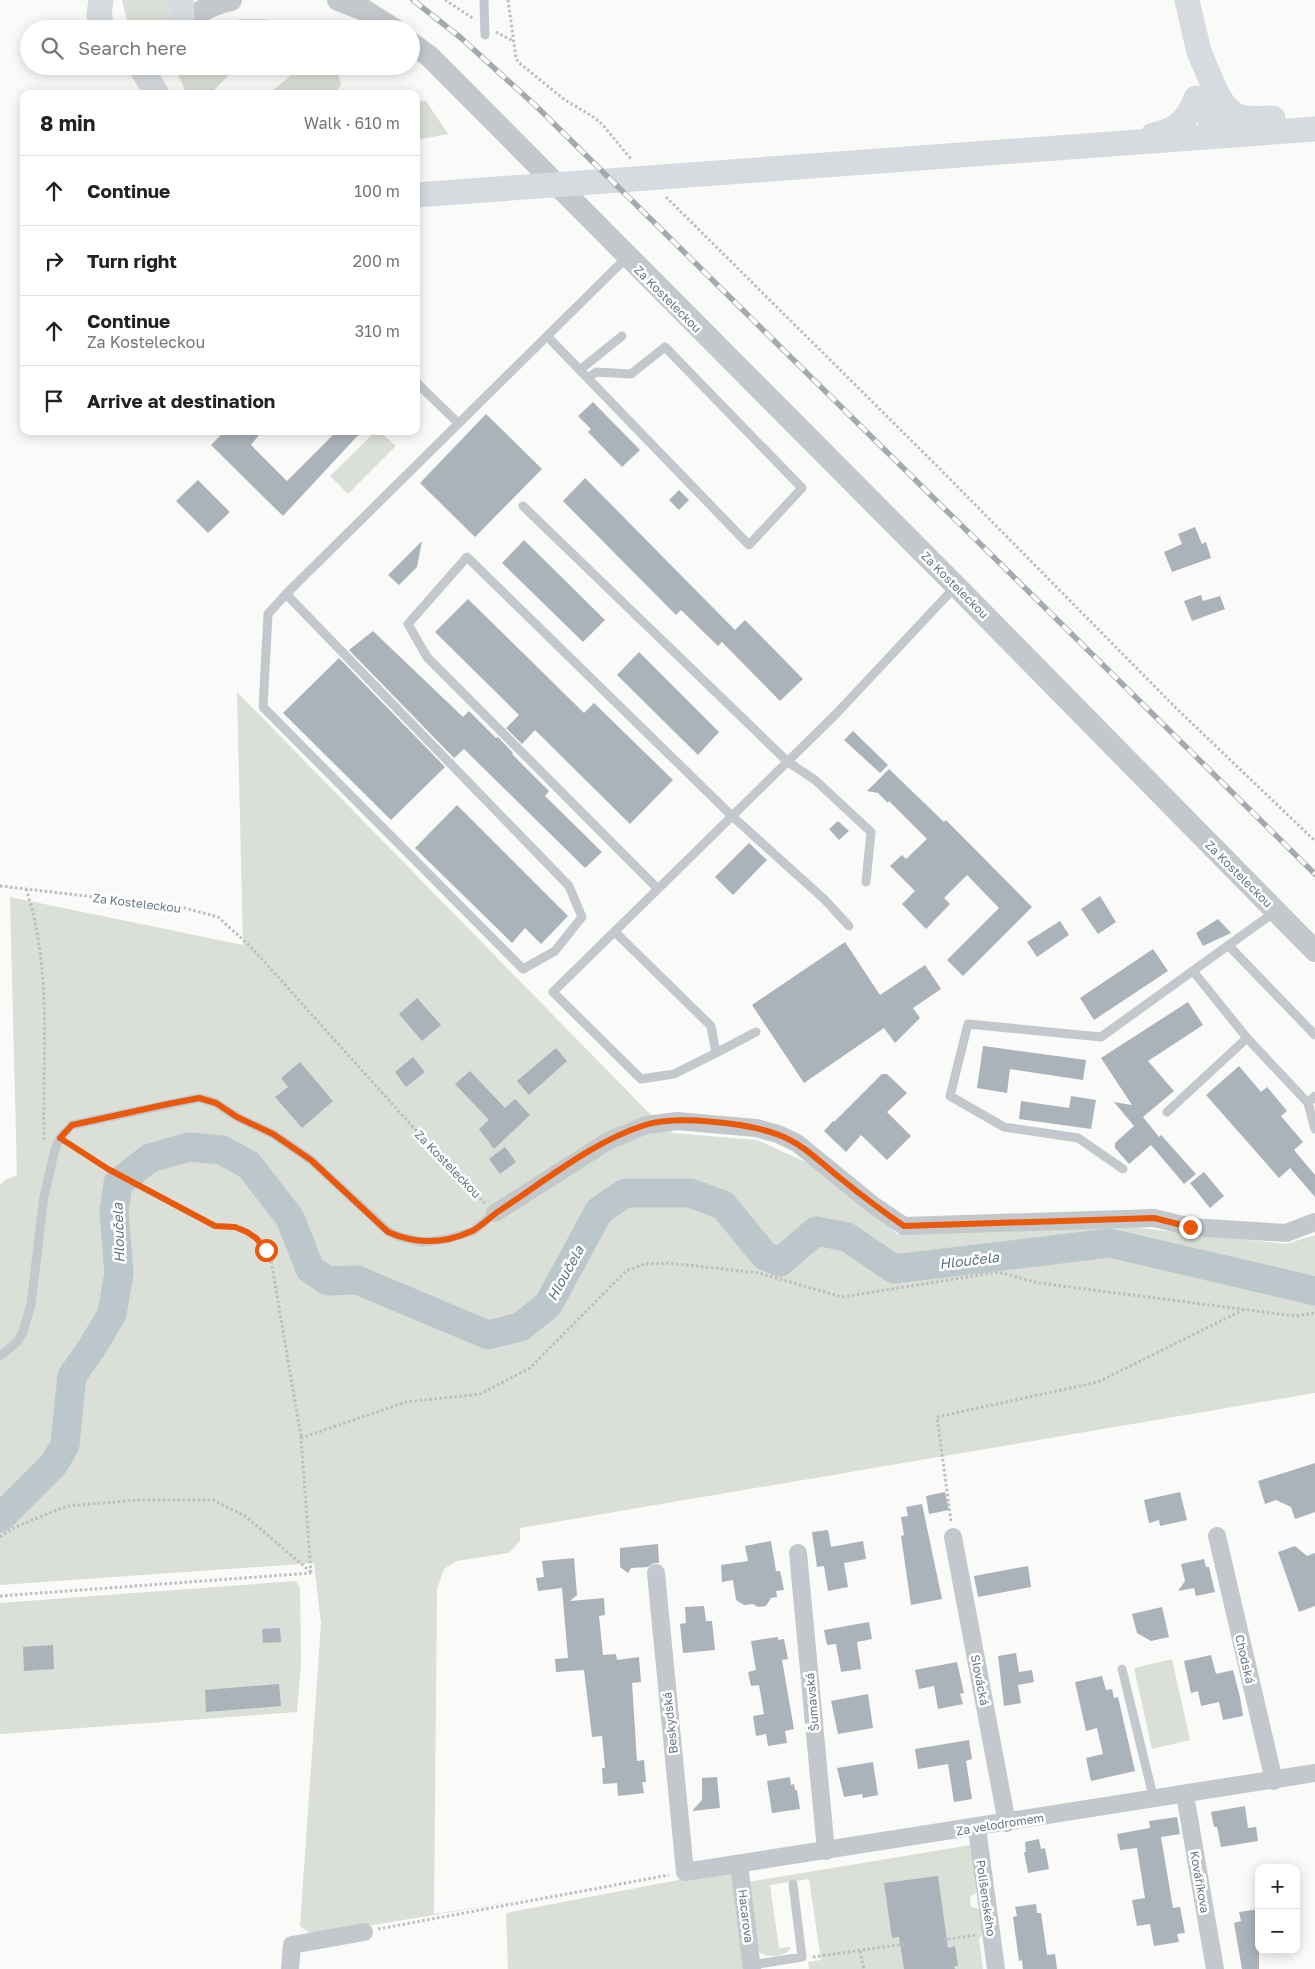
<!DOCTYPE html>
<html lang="en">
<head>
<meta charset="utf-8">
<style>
	:root { --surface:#fff; --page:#f2f2f2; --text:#222; --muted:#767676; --line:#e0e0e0 }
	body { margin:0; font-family:"Golos Text",sans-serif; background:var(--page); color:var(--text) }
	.controls { position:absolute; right:15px; bottom:15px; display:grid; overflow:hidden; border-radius:10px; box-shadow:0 2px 12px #0003 }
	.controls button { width:45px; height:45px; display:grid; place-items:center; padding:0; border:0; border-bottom:1px solid var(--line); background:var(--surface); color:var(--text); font:25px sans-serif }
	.stop { position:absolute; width:15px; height:15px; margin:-11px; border:4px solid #ea580c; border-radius:50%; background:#fff }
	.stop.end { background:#ea580c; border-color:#fff; box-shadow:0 1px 5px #0008 }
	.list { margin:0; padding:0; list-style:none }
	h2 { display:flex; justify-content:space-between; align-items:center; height:65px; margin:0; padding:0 20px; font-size:21px }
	h2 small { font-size:16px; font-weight:400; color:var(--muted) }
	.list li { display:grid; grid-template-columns:32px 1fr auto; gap:15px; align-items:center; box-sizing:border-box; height:70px; padding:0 20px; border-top:1px solid var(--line) }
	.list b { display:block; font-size:19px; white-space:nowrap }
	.list p { margin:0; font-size:16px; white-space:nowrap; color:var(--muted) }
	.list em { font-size:16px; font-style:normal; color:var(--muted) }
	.icon { flex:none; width:28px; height:28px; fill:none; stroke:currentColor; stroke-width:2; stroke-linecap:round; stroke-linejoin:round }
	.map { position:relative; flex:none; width:1315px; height:1969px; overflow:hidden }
	.search { position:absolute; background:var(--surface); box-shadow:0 2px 12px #0003; left:20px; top:20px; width:400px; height:55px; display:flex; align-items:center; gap:12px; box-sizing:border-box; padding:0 18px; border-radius:28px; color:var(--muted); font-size:19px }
	.panel { position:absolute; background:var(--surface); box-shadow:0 2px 12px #0003; left:20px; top:90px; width:400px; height:345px; border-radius:10px }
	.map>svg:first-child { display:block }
	.green { fill:#dadfd7 }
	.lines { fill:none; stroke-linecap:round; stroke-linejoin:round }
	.river { stroke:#bbc7cb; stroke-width:29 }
	.building { fill:#aab3b9 }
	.path { stroke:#bbbfc2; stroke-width:3; stroke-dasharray:2.5 2.5; stroke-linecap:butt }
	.service { stroke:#c3c8cc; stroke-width:9 }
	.minor { stroke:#c3c8cc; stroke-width:18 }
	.tertiary { stroke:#c3c8cc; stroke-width:22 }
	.secondary { stroke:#d6dbdf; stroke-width:25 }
	.rail-casing { stroke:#a2aab0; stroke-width:5.5 }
	.rail { stroke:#fff; stroke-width:4; stroke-dasharray:11; stroke-linecap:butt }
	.route { stroke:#ea580c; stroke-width:6 }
	.labels { text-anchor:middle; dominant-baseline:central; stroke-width:5; stroke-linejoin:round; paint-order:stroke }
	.street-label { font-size:12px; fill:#657683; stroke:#fff }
	.water-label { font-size:14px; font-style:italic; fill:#60757c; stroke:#fff }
</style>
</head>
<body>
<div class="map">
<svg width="1315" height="1969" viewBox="0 0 1315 1969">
	<rect width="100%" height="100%" fill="#fafaf8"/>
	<path class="green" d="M122,0H169V21L165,29H129Z
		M241,19H268V29H211L226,22Z
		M178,66H238L210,94H187L178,75Z
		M299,66H336L341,85L334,94H268L289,77Z
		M416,100L426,101L448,134L416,140Z
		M376,431H379L396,446L348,494L330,476Z
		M237,692L647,1111L673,1133L757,1140L832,1174L897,1234L1112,1225L1286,1244L1315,1235V1393L520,1528V1541L509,1553L456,1561L444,1569L437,1589L434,1914L517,1901L313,1935L300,1926L321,1624L314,1563L0,1585V1185L5,1180L17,1175L10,897L243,945Z
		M296,1581L300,1588L301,1662L297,1712L0,1734V1603Z
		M1172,1659L1190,1740L1152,1749L1134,1668Z
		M971,1845L977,1890L975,1894L970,1896L971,1907L977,1908L981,1912L984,1933L979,1939L983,1969H809L808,1962L821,1960L809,1879L770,1885L779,1948L791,1947C787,1958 764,1959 757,1950L748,1882Z
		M731,1870L744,1969H508L506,1913Z"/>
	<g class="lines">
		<path class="river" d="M0,1518L54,1464L65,1445L72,1376L91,1349L112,1314L119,1273L114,1213L118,1183L150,1158L189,1147L222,1150L249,1165L290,1218L310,1269L328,1281L357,1280L488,1335L520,1327L548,1305L599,1211L625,1193H690L723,1205L765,1256L780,1262L816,1231L847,1237L894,1269L1110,1243L1315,1291"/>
	</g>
	<path class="building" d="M593,402L640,450L622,467L588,432L591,429L578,416Z
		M486,414L542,469L475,537L420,483Z
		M225,431H262L251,445L287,481L337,431H362L283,516L211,445Z
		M585,478L735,630L745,620L803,679L780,701L722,642L718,646L681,610L676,615L563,501Z
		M198,480L230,512L208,533L176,501Z
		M679,490L689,500L679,510L669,500Z
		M1195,527L1202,544L1206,542L1211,558L1172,572L1164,552L1182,544L1178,534Z
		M524,540L605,620L583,642L502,563Z
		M422,541L417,567L399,585L388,575Z
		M1201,595L1203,601L1220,596L1225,609L1192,621L1184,601Z
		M468,599L584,713L594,703L673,780L630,824L535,730L522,744L506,728L519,715L435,632Z
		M373,631L463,717L469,711L496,738L498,737L513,753L512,754L549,791L545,796L602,852L585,868L464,749L454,758L349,650Z
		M639,652L719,732L698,755L617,675Z
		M339,658L445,767L391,820L283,713Z
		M853,731L888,765L880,773L844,740Z
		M889,769L944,822L946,820L1032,907L963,976L947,960L999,908L967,875L944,898L950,904L926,929L902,904L915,891L890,866L902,855L906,859L927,839L889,801L888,803L878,793L867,791Z
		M457,805L568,916L541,944L525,928L512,943L415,848Z
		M838,821L849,831L839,840L829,829Z
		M749,843L767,860L733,895L715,877Z
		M1100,896L1116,922L1098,934L1081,909Z
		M1218,919L1231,933L1203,946L1196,933Z
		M1060,921L1069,935L1037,957L1027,942Z
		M845,942L880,995L925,965L941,989L913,1008L920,1018L895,1043L884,1028L804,1083L752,1005Z
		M1153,949L1168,971L1094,1020L1080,998Z
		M417,998L441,1025L422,1041L399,1014Z
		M1188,1002L1203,1025L1148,1061L1174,1091L1143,1117L1159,1137L1161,1135L1196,1174L1184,1184L1151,1145L1129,1164L1115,1148V1143L1134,1126L1114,1102L1132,1105L1101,1058Z
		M983,1046L1086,1060L1083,1080L1010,1069L1007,1093L977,1088Z
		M556,1048L567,1061L529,1095L517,1081Z
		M413,1057L425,1072L406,1087L395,1072Z
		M300,1062L333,1101L302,1128L275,1097L288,1087L281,1078Z
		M1239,1066L1261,1092L1267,1087L1287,1111L1281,1116L1303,1142L1294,1150L1315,1175V1197L1290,1168L1279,1178L1206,1095Z
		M470,1071L505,1108L515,1099L530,1115L494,1149L479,1129L489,1120L455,1084Z
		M882,1074H887L907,1093L887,1112L911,1136L887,1160L861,1135L846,1152L824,1131L833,1121L834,1122Z
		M1071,1096L1096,1100L1091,1129L1019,1119L1021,1101L1069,1108Z
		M505,1147L516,1162L500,1174L489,1159Z
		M1204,1172L1224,1196L1210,1208L1190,1183Z
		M1315,1463V1512L1295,1519L1291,1507L1276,1500L1265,1504L1258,1481Z
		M945,1492L949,1510L929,1514L926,1496Z
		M1180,1492L1187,1520L1160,1526L1159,1520L1149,1523L1144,1500Z
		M922,1504L942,1599L911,1605L901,1536L904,1535L901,1517L908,1516L906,1507Z
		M828,1530L831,1547L863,1541L866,1559L844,1563L848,1587L828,1591L824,1566L817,1567L812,1532Z
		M771,1541L776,1571H780L784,1590L776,1591L777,1597L771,1598L766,1606L758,1607L753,1604L744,1605L736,1600L733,1580L722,1582L721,1565L748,1561L745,1546Z
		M658,1544L659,1563H654L648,1567L631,1568L628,1573L620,1567V1548Z
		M1295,1546L1307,1556L1315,1553V1606L1299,1612L1278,1552Z
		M574,1558L577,1595L570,1601L604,1598L605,1615L599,1616L603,1655L616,1654L617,1660L639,1657L641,1682L632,1683L637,1761L644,1760L646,1782H642L644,1793L618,1796L617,1783L603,1784L602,1768H605L602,1736L592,1737L584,1670L556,1672L555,1659L568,1658L562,1588L538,1591L536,1578L544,1577L542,1561Z
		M1204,1559L1206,1567H1209L1215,1592L1196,1596L1194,1588L1178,1591L1185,1581L1181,1564Z
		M1028,1566L1031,1587L978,1597L974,1576Z
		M704,1606L706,1621H712L715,1650L683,1653L680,1624L686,1623L685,1607Z
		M1162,1607L1169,1637L1151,1641L1137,1633L1132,1614Z
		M869,1622L872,1639L857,1642L861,1669L841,1672L836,1644L827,1645L824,1630Z
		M280,1628L281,1642L263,1643L262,1629Z
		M778,1637V1640L784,1639L788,1659L782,1660L794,1729L785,1731L787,1743L768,1746L766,1734L756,1736L753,1716L764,1714L759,1685L751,1686L748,1672L756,1670L751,1641Z
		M53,1645L54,1669L24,1671L23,1647Z
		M1016,1653L1019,1672L1032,1670L1034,1682L1018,1685L1021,1703L1004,1706L998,1656Z
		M1211,1655L1216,1674L1233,1670L1240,1697L1243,1716L1223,1720L1219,1702L1201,1706L1198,1691L1191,1693L1184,1661Z
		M957,1662L964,1693L960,1694L963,1704L938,1709L934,1686L919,1689L915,1670Z
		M1102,1676L1106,1690L1112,1689L1114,1698L1118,1697L1135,1771L1091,1781L1086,1758L1103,1754L1097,1728L1086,1731L1075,1682Z
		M279,1684L281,1706L206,1712L205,1690Z
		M868,1694L873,1728L838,1734L831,1701Z
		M969,1740L972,1759L966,1761L972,1799L954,1802L948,1764L918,1769L915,1749Z
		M873,1762L878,1795L863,1798L862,1794L844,1797L837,1768Z
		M717,1777L720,1808L692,1811L702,1800V1778Z
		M790,1777L791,1785L794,1784L795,1790H797L800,1809L772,1813L767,1781Z
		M1245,1806L1248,1828L1256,1827L1258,1841L1221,1847L1217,1827H1214L1211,1812Z
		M1177,1817L1180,1834L1161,1837L1173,1908L1180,1907L1185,1933L1177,1934L1179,1942L1154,1946L1150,1924L1137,1926L1132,1900L1145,1898L1137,1848L1120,1850L1117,1834L1150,1828L1149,1821Z
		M1039,1839L1041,1849L1045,1848L1049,1869L1028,1873L1024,1852H1026L1025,1842Z
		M938,1876L948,1948L955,1946L958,1966H954L955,1969H904L899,1937L892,1938L884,1883Z
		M1036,1904L1037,1913H1041L1047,1955L1055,1954L1057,1969H1023L1022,1960L1019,1961L1013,1917L1017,1916L1015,1907Z
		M1259,1909V1969H1242L1234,1923L1241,1921L1239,1912Z"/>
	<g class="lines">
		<path class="path" d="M445,0L474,19
			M508,0L516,58L518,62L565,100L592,116L602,124L631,159
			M496,32L513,41
			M666,197L937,466L1176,708L1315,841
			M0,886L181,907L218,917L251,947L440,1157L485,1203
			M26,889C53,970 42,1058 44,1142
			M69,1143L108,1169L215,1225L235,1227L247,1231L256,1237L266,1250L271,1260L301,1437
			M951,1521L937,1417L1098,1382L1245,1309
			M0,1537L15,1527L67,1506L138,1500H213L245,1516L311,1572
			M311,1573L301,1438L406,1402L480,1394L530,1368L626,1271L645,1264L668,1263L759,1273L842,1297L998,1272L1039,1283L1295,1316L1315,1313
			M0,1596L311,1573
			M378,1929L669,1875
			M943,1940L976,1935
			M860,1951L864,1969
			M813,1957L904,1944"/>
		<path class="service" d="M484,0L485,35
			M547,336L749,545L802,488L665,347L631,374L596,372L588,378
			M581,369L622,336
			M416,382L458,423
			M523,506L788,762L815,780L871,832L866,882
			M286,594L268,614L263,707L523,969L555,951L582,917L569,886L286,594L627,257
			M658,889L427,657L408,624L467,557L732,816L824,899L849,926
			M615,932L711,1026L716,1053L674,1074L641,1079L553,992L836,714L956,586
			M1228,945L1315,1035
			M1247,1038L1308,1103L1315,1096
			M716,1053L756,1032
			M1308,1103L1315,1129
			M1167,1112L1247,1038L1193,971
			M1123,1169L1078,1138L1004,1127L950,1096L968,1024L1101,1037L1276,911
			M0,1356L17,1342L23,1332L31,1304L44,1196L55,1149L60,1138L72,1125L199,1098L216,1103L237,1117L273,1134L311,1160L388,1231L400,1237L423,1242L447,1239L473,1231L495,1213
			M1122,1669L1154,1800
			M752,1965L802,1957L793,1884"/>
		<path class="minor" d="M495,1213L608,1141L646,1125L677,1121L756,1128L778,1134L797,1143L873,1205L904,1226L1154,1218L1191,1227L1286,1233L1315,1222
			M1217,1536L1274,1781
			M953,1537L1007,1823
			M798,1553L826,1851
			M656,1573L685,1872L1315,1773
			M1185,1795L1215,1969
			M977,1828L996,1969
			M739,1864L752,1969
			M290,1969L292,1945L364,1932"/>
		<path class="tertiary" d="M338,0L364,10L394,29
			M179,28C195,13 210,5 231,0
			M411,43L429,56L956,586L1315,951"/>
		<path class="secondary" d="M101,0L99,15L103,29
			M1187,0L1199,52L1214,87L1215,110L1207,137
			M179,29L182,18L181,0
			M140,66L157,94
			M1214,87C1229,119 1239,120 1273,118
			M1153,135C1176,131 1188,120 1196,98
			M416,195L1315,129"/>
		<defs>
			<path id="rail" d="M413,0L461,38L536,106L1315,874"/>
		</defs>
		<use href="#rail" class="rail-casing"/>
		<use href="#rail" class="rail"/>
	</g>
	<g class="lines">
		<path class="route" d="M266,1250L256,1238L247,1232L235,1227L215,1226L108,1169L60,1138L72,1125L168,1104L199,1098L216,1103L237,1117L273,1134L311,1160L388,1232C415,1244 444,1244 472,1231C482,1226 492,1215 502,1209C546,1180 594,1141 645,1125C676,1115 749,1123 779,1135C803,1144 821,1163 840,1178C861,1195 882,1211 904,1226L1154,1218L1190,1227"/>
	</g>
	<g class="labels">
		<g class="street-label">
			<text transform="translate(668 299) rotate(45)">Za Kosteleckou</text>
			<text transform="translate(955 585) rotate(45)">Za Kosteleckou</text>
			<text transform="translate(1239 874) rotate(45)">Za Kosteleckou</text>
			<text transform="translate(137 903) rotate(7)">Za Kosteleckou</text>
			<text transform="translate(448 1164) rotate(46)">Za Kosteleckou</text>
			<text transform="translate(1245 1659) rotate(77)">Chodská</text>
			<text transform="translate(980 1680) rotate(79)">Slovácká</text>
			<text transform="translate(812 1702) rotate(-95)">Šumavská</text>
			<text transform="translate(670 1723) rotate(-96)">Beskydská</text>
			<text transform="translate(1000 1824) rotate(-9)">Za velodromem</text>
			<text transform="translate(1200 1882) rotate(80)">Kováříkova</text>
			<text transform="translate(986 1898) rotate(82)">Polišenského</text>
			<text transform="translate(746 1916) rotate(83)">Hacarova</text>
		</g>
		<g class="water-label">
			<text transform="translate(118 1233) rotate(-92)">Hloučela</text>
			<text transform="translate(969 1260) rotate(-7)">Hloučela</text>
			<text transform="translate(565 1273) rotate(-61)">Hloučela</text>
		</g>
	</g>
</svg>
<div class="controls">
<button>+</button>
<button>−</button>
</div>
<div class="stop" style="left:266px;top:1250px"></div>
<div class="stop end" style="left:1190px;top:1227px"></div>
<div class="search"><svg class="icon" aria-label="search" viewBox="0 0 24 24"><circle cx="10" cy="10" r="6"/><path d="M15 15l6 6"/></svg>Search here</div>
<section class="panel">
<h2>8 min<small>Walk · 610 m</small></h2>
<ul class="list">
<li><svg class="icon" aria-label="ahead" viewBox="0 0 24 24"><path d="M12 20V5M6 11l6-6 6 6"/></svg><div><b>Continue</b></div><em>100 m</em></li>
<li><svg class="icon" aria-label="right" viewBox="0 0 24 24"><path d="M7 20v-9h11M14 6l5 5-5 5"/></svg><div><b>Turn right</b></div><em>200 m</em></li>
<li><svg class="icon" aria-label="ahead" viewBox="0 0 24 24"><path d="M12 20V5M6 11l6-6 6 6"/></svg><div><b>Continue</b><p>Za Kosteleckou</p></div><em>310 m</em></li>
<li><svg class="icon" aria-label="arrive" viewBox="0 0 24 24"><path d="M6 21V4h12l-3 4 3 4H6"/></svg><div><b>Arrive at destination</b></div></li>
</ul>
</section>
</div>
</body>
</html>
